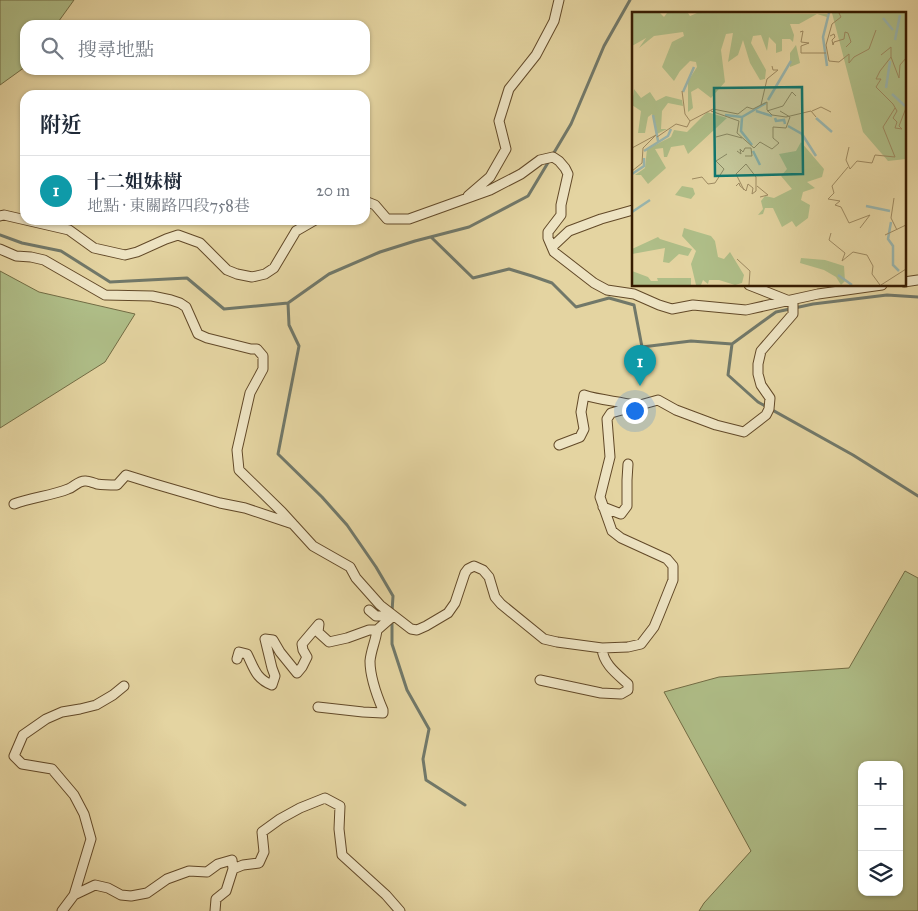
<!DOCTYPE html>
<html lang="zh-TW">
<head>
<meta charset="utf-8">
<style>
	:root { --surface:#fff; --page:#f2f2f3; --text:#1f2937; --muted:#747a83; --line:#e0e1e3; --accent:#8f2418 }
	body { margin:0; font-family:"IM FELL Great Primer","Noto Serif TC",serif; background:var(--page); color:var(--text) }
	.controls { position:absolute; right:15px; bottom:15px; display:grid; overflow:hidden; border-radius:10px; box-shadow:0 1px 4px #0004 }
	.controls button { width:45px; height:45px; display:grid; place-items:center; padding:0; border:0; border-bottom:1px solid var(--line); background:var(--surface); color:var(--text); font:25px sans-serif }
	.you { position:absolute; left:634px; top:410px; width:18px; height:18px; margin:-12px; border:4px solid #fff; border-radius:50%; background:#1a73e8; box-shadow:0 0 0 8px #1a73e833 }
	.badge { display:grid; place-items:center; width:32px; height:32px; border-radius:50%; background:var(--accent); color:#fff; font-size:16px; font-weight:700 }
	.pin { position:absolute; translate:-50% -41px; filter:drop-shadow(0 1px 2px #0008) }
	.pin::after { content:''; position:absolute; top:26px; width:18px; height:15px; background:inherit; clip-path:polygon(0 0,100% 0,50% 100%) }
	.list { margin:0; padding:0; list-style:none }
	h2 { display:flex; justify-content:space-between; align-items:center; height:65px; margin:0; padding:0 20px; font-size:21px }
	h2 small { font-size:16px; font-weight:400; color:var(--muted) }
	.list li { display:grid; grid-template-columns:32px 1fr auto; gap:15px; align-items:center; box-sizing:border-box; height:70px; padding:0 20px; border-top:1px solid var(--line) }
	.list b { display:block; font-size:19px; white-space:nowrap }
	.list p { margin:0; font-size:16px; white-space:nowrap; color:var(--muted) }
	.list em { font-size:16px; font-style:normal; color:var(--muted) }
	.icon { flex:none; width:28px; height:28px; fill:none; stroke:currentColor; stroke-width:2; stroke-linecap:round; stroke-linejoin:round }
	.map { position:relative; flex:none; width:918px; height:911px; overflow:hidden }
	.search { position:absolute; background:var(--surface); box-shadow:0 1px 4px #0004; left:20px; top:20px; width:350px; height:55px; display:flex; align-items:center; gap:12px; box-sizing:border-box; padding:0 18px; border-radius:15px; color:var(--muted); font-size:19px }
	.panel { position:absolute; background:var(--surface); box-shadow:0 1px 4px #0004; left:20px; top:90px; width:350px; height:135px; border-radius:15px }
	.map>svg:first-child { display:block }
	.green { fill:#afbe88; stroke:#726c44; fill-rule:evenodd }
	.lines { fill:none; stroke-linecap:round; stroke-linejoin:round }
	.stream { stroke:#717869; stroke-width:3 }
	.minor-casing { stroke:#624928; stroke-width:11 }
	.minor { stroke:#ede3c2; stroke-width:9 }
	.inset-river { fill:none; stroke:#99b6af; stroke-width:2.5 }
	.inset-road { fill:none; stroke:#9e8a61; stroke-width:1 }
	.view { fill:#0f766e; fill-opacity:0.15; stroke:#0f766e; stroke-width:2.5 }
	.inset-edge { fill:none; stroke:#361b00; stroke-width:2.5 }
</style>
</head>
<body>
<div class="map">
<svg width="918" height="911" viewBox="0 0 918 911">
	<rect width="100%" height="100%" fill="#e4d4a1"/>
	<filter id="stains"><feTurbulence type="fractalNoise" baseFrequency=".004" numOctaves="4"/><feColorMatrix values="0 0 0 0 .2 0 0 0 0 .09 0 0 0 0 .02 0 0 0 .5 -.17"/></filter>
	<radialGradient id="worn" r=".72"><stop offset=".6" stop-color="#630" stop-opacity="0"/><stop offset="1" stop-color="#630" stop-opacity=".3"/></radialGradient>
	<path class="green" d="M0,0H74L56,25H25V67L0,85Z
		M0,271L39,292L135,314L105,362L0,428Z
		M905,571L918,578V911H699L704,903L751,851L664,692L719,677L849,668ZM862,765H899V892H862Z"/>
	<g class="lines">
		<path class="stream" d="M552,156L571,124L604,46L630,0
			M0,235L22,243L61,251L110,282L187,278L224,309L288,303L329,274L380,252L415,241L469,227L528,196L549,161
			M431,237L473,278L509,269L532,276L552,283L576,307L609,298L634,305L642,347L691,341L732,344L728,375L758,402L853,455L918,496
			M288,303L289,325L299,346L278,454L322,497L347,525L376,567L393,596L392,612
			M732,344L776,312L813,304L887,295L918,297
			M392,619V644L407,690L429,729L423,759L426,780L465,805"/>
		<defs>
			<path id="minor" d="M468,196L490,177L506,149L499,121L509,89L536,55L554,21L559,0
				M365,201L375,205L387,219H409L490,190L521,174L540,160L553,157L559,161L565,168L568,174L561,205V215L548,232V238L554,252L594,283L607,290L634,294L659,305L672,309L693,305L746,310L818,294L882,285
				M0,216L4,215L69,230L94,248L125,255L137,252L166,239L178,235L200,243L227,270L237,274L252,277L265,274L274,268L296,231L315,220
				M552,247L569,231L601,219L633,210
				M0,249L16,256L31,257L44,260L105,295L152,296L171,300L180,303L186,307L198,334L207,338L251,349H257L263,356V369L250,393L237,450L239,470L282,512L313,546L350,567L356,578L380,605L411,629L417,630L426,626L448,613L455,603L465,573L468,569L474,566L483,570L489,577L495,597L501,604L544,639L557,642L602,648L628,647L641,644L654,627L659,615L673,580V566L667,559L621,538L612,531L600,497L610,457L607,419L611,413L658,400L676,410L716,425L744,432L766,415L769,409L770,398L761,385L758,374V364L761,351L793,314V304L787,300L749,285
				M904,282L918,280
				M559,445L580,437L584,429L581,412L584,395C599,400 617,401 634,405
				M14,504C32,497 51,496 68,489C75,487 78,480 86,481C89,481 94,483 97,484C104,485 111,485 117,485L126,475L155,484L220,503L245,508L293,524
				M603,507L621,514L627,506V480L628,464
				M369,610L376,616H393
				M377,630L393,616
				M237,659L239,652L247,654C254,668 256,679 272,685L275,676L272,668L265,639L273,640L280,652L297,673L302,667L307,657L303,650L302,644L319,624L318,632L329,642L347,638L369,630H377C376,640 371,650 370,661C370,676 377,696 383,710V713L363,712L318,707
				M540,680L601,693L621,694L628,690V684C617,674 603,664 602,648
				M74,895L95,885L108,888L121,895L131,896L147,893L167,879L189,871L207,872L218,864L232,860L233,869
				M62,911L74,895L91,839L84,814L74,795L52,769L22,764L14,756L23,735L46,719L62,712L80,709L96,705L113,695L124,686
				M215,911L216,899L226,891L233,869L243,865L259,863L264,852L262,832L280,819L300,808L325,798L340,806L339,829L342,855L386,895L400,911"/>
		</defs>
		<use href="#minor" class="minor-casing"/>
		<use href="#minor" class="minor"/>
	</g>
	<g transform="translate(632 12)">
		<rect width="274" height="274" fill="#e4d4a1"/>
		<path d="M0,1H28L32,5L35,1H56L58,4L65,1L196,2L195,5L185,2L167,12H158L162,23L161,30L158,27H150V39L144,41V32L137,25L135,39L129,23L121,24L119,31L134,58L133,67L128,68L118,51L111,28L106,43L96,50L101,21L94,22L89,38L93,70L79,86L66,76L59,80L61,96L56,100V69L65,55L64,50L58,49L48,59L42,69L30,55L40,30L52,24L51,20L22,24L7,36L14,26L0,34ZM200,1H274V147L256,149L231,120ZM164,33L168,51L158,55V41ZM2,77L9,86L18,80L24,89L34,84L50,88L51,94L36,91L30,99L29,117H35L25,122L20,102L16,105L13,121H6L9,99L0,93ZM75,100L95,106L56,142L52,133L39,135L35,145H32L31,136L23,137L34,156L16,172L9,163H3L13,156L15,137L39,125L42,118L55,120ZM169,130L192,157L190,165L175,170L183,176L171,180L169,188L178,193L176,206L164,215L160,209L150,215L141,196H133L131,202L126,203L131,197L129,189L133,184L142,186L160,177L149,164L155,157L147,142L164,139ZM50,174L61,176L63,182L59,187L43,183ZM52,216L79,224L83,229L86,245L92,247L98,240L112,263L110,271L103,273L87,268H77L76,272L71,268L69,273H64L59,252L64,239L50,224ZM26,225L28,227L60,237L56,244L47,242L37,251L31,250L33,236L0,242V237ZM169,246L193,248L212,254L213,269L209,273L204,265L192,258L168,251ZM0,259L16,265L19,269H26L25,266H59V273H0Z" fill="#afbe88"/>
		<path class="inset-river" d="M251,6L261,18M263,28L268,3M195,54L191,25L197,1M254,76L258,49M51,80L62,55M260,82L273,94M136,88L159,49M124,99L140,104M21,103L26,129M93,103L110,105L134,91M110,106L109,119L120,133M143,106L144,109L152,108L153,112M184,106L200,120M156,114L170,122L184,144M12,139L36,124L39,117M121,139L128,153M0,162L12,154V146M234,194L258,199M0,200L18,188M259,210L256,227L261,234V253L267,259M206,263L220,273"/>
		<path class="inset-road" d="M207,1L209,5L200,12L194,33L197,49L207,50L217,42V51L222,45L237,37L244,18M168,20L171,19L169,30L177,31L169,34V41H194M198,24L202,22L203,25L200,28L201,33L202,30L212,27L213,20L216,21L219,30L214,35M249,43L259,35V45L248,59L244,67H249L244,75L261,92L265,99L261,106L265,110L263,116L270,117L267,114L274,96M259,45L267,66L268,53L274,46M50,79L53,102L58,109M129,93L135,67L146,58H141L140,54M79,99L107,109L105,121L122,136L128,130L140,137L147,131L141,126V115L154,116L158,105L148,99M135,99L151,94L160,80L164,84M180,99L189,95L199,100M25,125L44,112L55,115L58,109L81,97L106,102L115,95L121,97L135,90V98L140,103L154,105L179,99L184,105M84,125L95,122L110,126M217,135L214,148L218,157L225,149L240,151L243,143L263,145L251,115L263,96M0,136L24,123L11,136L10,151L0,159M105,139L109,142L108,137L111,140L113,136H119L120,144H113M216,155L200,174L202,181L196,187L208,189L203,193L209,195L217,211L238,203L228,216M60,167L70,165L76,172L83,171L92,157L84,149L95,142M104,174L107,171L108,174L113,178L114,179L116,172L121,176L120,182L124,179V165L114,152L104,162L112,178M125,174L136,183L128,185M262,186L259,206L265,218M199,221L197,228L213,241L210,249L221,240L235,243L241,254L240,262L248,273M253,223L274,213M105,247L118,259L117,273M249,273L274,257"/>
		<path class="view" d="M170,75L171,162L83,164L82,76Z"/>
		<rect width="274" height="274" class="inset-edge"/>
	</g>
	<rect width="100%" height="100%" filter="url(#stains)"/>
	<rect width="100%" height="100%" fill="url(#worn)"/>
</svg>
<div class="controls">
<button>+</button>
<button>−</button>
<button><svg class="icon" aria-label="layers" viewBox="0 0 24 24"><path d="M12 4l9 5-9 5-9-5zM3 14l9 5 9-5"/></svg></button>
</div>
<div class="you"></div>
<div class="pin badge" style="left:640px;top:386px;background:#0f9aa8">1</div>
<div class="search"><svg class="icon" aria-label="search" viewBox="0 0 24 24"><circle cx="10" cy="10" r="6"/><path d="M15 15l6 6"/></svg>搜尋地點</div>
<section class="panel">
<h2>附近<small></small></h2>
<ul class="list">
<li><span class="badge" style="background:#0f9aa8">1</span><div><b>十二姐妹樹</b><p>地點 · 東關路四段758巷</p></div><em>20 m</em></li>
</ul>
</section>
</div>
</body>
</html>
